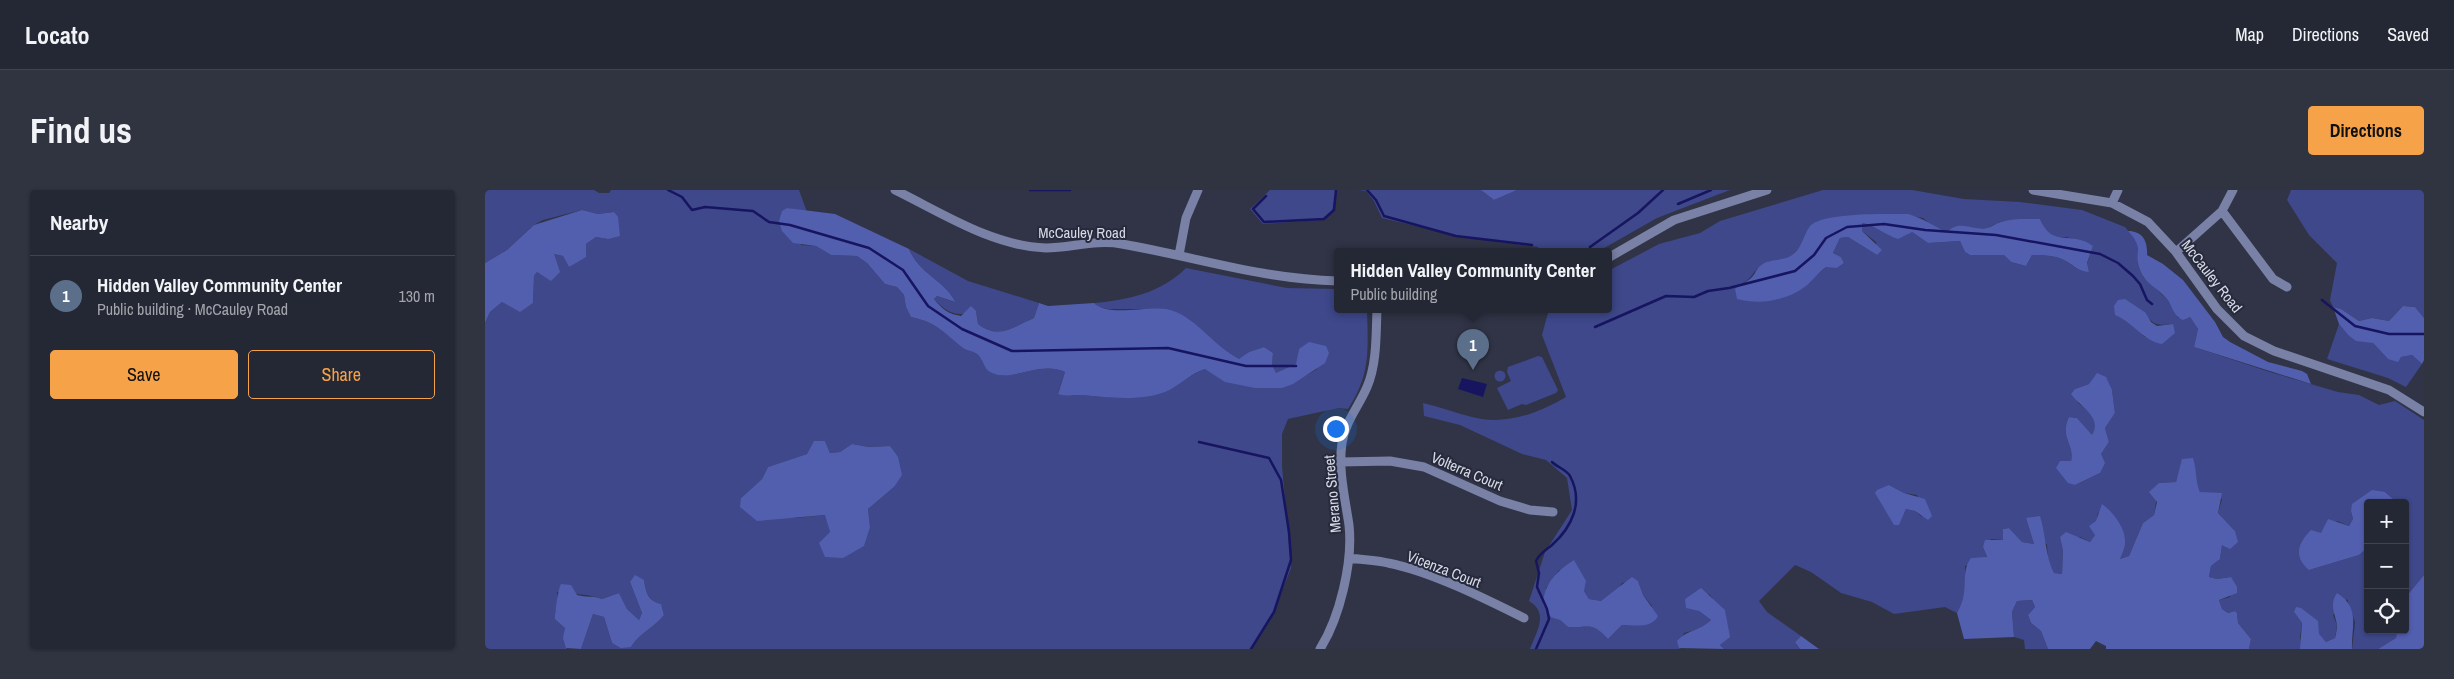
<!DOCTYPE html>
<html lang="en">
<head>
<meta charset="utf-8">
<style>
	:root { --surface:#242734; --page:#303340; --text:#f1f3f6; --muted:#a3a5ac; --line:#41444f; --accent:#f6a248 }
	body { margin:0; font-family:"Archivo Narrow",sans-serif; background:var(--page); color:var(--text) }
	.controls { position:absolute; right:15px; bottom:15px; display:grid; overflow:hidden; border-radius:5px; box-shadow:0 1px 4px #0004 }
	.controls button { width:45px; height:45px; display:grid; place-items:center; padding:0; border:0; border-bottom:1px solid var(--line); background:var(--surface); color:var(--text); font:25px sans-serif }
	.you { position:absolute; left:850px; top:238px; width:18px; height:18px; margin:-12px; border:4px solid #fff; border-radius:50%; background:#1a73e8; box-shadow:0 0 0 8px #1a73e833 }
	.badge { display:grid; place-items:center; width:32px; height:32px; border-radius:50%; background:var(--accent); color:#fff; font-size:16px; font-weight:700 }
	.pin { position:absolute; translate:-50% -41px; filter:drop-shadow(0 1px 2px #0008) }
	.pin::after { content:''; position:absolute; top:26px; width:18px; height:15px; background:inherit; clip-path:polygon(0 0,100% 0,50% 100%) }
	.popup { position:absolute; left:849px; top:58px; width:278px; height:65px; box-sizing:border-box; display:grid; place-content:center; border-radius:5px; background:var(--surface); filter:drop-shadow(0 1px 4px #0005); font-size:16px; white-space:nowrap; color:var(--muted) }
	.popup b { font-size:19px; color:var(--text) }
	.popup::after { content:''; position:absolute; left:50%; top:100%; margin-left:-10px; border:10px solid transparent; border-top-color:var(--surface) }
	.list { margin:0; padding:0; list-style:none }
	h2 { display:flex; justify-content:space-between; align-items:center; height:65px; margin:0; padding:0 20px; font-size:21px }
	h2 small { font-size:16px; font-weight:400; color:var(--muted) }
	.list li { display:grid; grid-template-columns:32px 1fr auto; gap:15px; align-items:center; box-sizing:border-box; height:80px; padding:0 20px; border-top:1px solid var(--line) }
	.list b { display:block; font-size:19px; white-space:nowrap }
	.list p { margin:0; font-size:16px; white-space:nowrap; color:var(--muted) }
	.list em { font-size:16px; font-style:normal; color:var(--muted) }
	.actions { display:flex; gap:10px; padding:15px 20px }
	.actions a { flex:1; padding:11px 0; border:1px solid var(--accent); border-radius:5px; text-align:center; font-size:18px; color:var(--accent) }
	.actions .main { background:var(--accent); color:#111 }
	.icon { flex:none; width:28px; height:28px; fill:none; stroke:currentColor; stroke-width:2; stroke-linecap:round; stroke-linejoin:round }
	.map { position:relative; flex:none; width:1939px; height:459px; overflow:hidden; border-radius:5px }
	header { display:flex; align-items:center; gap:30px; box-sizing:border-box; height:70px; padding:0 25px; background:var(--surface); border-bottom:1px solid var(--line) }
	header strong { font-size:24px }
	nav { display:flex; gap:28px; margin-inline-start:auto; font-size:18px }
	.intro { display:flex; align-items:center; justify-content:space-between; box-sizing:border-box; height:120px; padding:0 30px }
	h1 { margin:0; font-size:35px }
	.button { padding:12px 22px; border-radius:5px; background:var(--accent); color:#111; font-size:18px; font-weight:700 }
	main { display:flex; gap:30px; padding:0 30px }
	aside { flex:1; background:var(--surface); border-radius:5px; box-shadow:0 1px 4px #0004 }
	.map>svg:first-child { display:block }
	.green { fill:#3e488a; fill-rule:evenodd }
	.forest { fill:#525faf }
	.water { fill:#171560 }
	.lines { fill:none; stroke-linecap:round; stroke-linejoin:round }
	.stream { stroke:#171560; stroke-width:2.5 }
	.street { stroke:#7981a6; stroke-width:9 }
	.labels { text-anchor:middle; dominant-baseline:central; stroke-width:4; stroke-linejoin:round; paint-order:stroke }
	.street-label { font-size:15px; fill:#d7dae6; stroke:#262a3c }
</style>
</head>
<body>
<header>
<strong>Locato</strong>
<nav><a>Map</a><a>Directions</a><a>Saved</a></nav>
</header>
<div class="intro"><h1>Find us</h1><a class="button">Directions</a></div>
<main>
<aside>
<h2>Nearby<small></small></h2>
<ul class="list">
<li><span class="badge" style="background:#5c6f8a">1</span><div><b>Hidden Valley Community Center</b><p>Public building · McCauley Road</p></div><em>130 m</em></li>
</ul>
<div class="actions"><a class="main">Save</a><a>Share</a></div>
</aside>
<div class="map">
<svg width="1939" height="459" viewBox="0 0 1939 459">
	<rect width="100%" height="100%" fill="#303446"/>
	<path class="green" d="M0,0H109L114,3H124L126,0H314L322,22L302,18L316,55L331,56L346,65L372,66L382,73L400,94L412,97L419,105L421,117L426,127C454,133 458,143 478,158C482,161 488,161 492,164C498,169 499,179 506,182C526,194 553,170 580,182L573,203C582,207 587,205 596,205C624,207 652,212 680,201C695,196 705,184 720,179C768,199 784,208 832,179L814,159L812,174L791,184L787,175L788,163L779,157L764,162L755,170L743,164L713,137L667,119H623L613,117L609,113C643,110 676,103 701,78L802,98L853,99V119H882C883,159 886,184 863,219L853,218L803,229L797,244V276L806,378L787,426L767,459H96L108,424L119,427L127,453L146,457C154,443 169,438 179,425L176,415C163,410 161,403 159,390L145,392L157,423L154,430L142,419L134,403L117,409C104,404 87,404 72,402L74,414L70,422L80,438L82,459H0V133L5,122L17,112L35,121L48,113L49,86L52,82L66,90L69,64L78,66L84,77L101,54L111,47L123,49L129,22L113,24L97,20L58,30L49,35L22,60L0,73ZM340,251L345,263L355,262L367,254L384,257L405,256L409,297L383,319L385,337L345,342L341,325L310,328L256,308L277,289L283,277L322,264L329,252Z
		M785,0H851L847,22L835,30L778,34L765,19Z
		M874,0H996L1009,10L1032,0H1245L1172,28L1114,61H1055L1053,57L977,47L897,28L889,11L881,1Z
		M1338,0H1427L1479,9L1535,12L1597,20L1640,37L1652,51L1654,78L1659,88L1682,109L1693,128L1705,127L1713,139L1709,157L1785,182L1853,202L1874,205L1894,215L1910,211L1939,230V385L1920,408V313H1913L1900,302L1866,321L1868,329L1864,336L1852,331L1836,343L1824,380L1874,365L1883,357V440H1912L1911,448L1893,459H1867L1870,432L1862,409L1848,425L1852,435L1850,448L1841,452L1809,422L1817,433L1815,447L1817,457L1815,459H1764L1766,449L1753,433L1752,423L1750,421L1743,423L1737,419L1734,410L1745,407L1746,387L1732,389L1724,387L1726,376L1735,369L1737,355L1750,341L1733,323L1737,309L1715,302L1710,290V277L1698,269L1691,292L1674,293L1669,325L1658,333L1644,366L1635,369L1613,322L1610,345L1605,352L1595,347H1575L1578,361L1577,384L1569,383L1563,372L1562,355L1541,328L1549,354L1537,352L1524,338L1518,339V350L1506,349L1498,357L1502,368L1480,376V411L1472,423L1460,417L1409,424L1387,412L1356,403L1326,382L1310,375L1274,411L1282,422L1316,446L1310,452L1315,459H1239L1235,455L1244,447L1240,421L1232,415L1224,404L1214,421L1226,430L1218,438L1199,443L1194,458L1196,459H1045C1052,441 1064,423 1044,411L1060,362L1087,320L1082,288L1061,270L1037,264L975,235L939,226L938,213C955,217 971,223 987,227C1020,236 1054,223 1081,207L1057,145L1064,119H1123V81L1174,54L1215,43L1235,31ZM1414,24L1438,28L1447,36L1462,42L1502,38L1515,32L1555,29L1561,43L1571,48L1582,47L1608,56L1602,74L1604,82C1593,82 1588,75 1579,70C1568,65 1558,65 1547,65L1541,76L1526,72L1519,65H1485L1480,62L1475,51L1443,53L1427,42L1377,33V41L1391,52L1392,65L1363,47L1355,48L1348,63L1356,67L1359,73L1352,78L1342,76L1321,95L1291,110L1258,93C1267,89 1269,79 1277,75C1283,71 1289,72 1296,71C1311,67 1320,50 1325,37L1366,26ZM1661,123C1668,137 1674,135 1688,134L1660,147L1642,130ZM1604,194L1627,200L1630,223L1620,238L1624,252L1616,264L1615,283L1590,295L1575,271H1586C1590,255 1574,247 1584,227L1592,228L1607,246C1616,231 1605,221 1593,213L1590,199ZM1404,295L1419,303L1432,305L1437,327L1430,321L1421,319L1414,334ZM1074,380L1099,401L1104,409L1116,411L1133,400L1137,393L1153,391L1158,405L1167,416L1151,435H1137L1123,449C1105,430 1104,439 1083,437L1075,430L1061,398Z
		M1806,0H1939V128L1930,117L1918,116L1904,131L1887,128L1874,131L1856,119L1848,117L1845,110L1852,73L1824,45L1802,10Z
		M424,59L483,91L554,113L549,128C528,137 515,150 493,134L491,121C472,127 463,124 449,109L452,106L469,112C463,92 435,85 424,59Z
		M1854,134L1863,145L1888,153L1903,169L1927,165L1937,174L1921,197L1903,188L1842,169Z
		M1053,166L1057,167L1073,200L1071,203L1041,215L1037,214L1023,220L1012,198L1026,191L1022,182L1023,177Z
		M1009.5 186a5.5 5.5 0 1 1 11 0a5.5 5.5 0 1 1-11 0Z
		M1547,410L1550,417L1543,425L1546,433L1556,441L1563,459H1540L1539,450L1529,447L1527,422L1532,411Z"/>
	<path class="forest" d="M996,0H1032L1009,10Z
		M302,18L350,24L424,59C435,85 460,90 470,112L452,106L449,109C457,119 463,124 476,126L486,116L491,121L493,134C514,150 528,137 549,128L554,113L563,116L609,113C622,127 662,116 681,119C709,124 728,156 754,169L764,162L779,157L788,163L787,175L791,183L811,174L814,159L824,152L841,156L844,163L840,173L808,194L797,198H770L740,192L720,179C704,184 695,196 680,202C652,212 624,207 596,205C587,205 582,207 573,204L580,182C553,170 526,194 505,182C499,179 498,169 492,164C488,161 482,161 478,158C458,143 454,133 426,127L421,117L419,105L412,97L400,94L382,73L372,66L346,65L331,56L308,53L297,41L294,31L297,21Z
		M97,20L113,24L129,22L133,27L135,46L123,49L111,47L101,54V67L84,77L78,66L69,64L75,82L66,91L52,82L49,86L48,113L35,122L17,112L5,122L0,133V73L22,60L49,35Z
		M1423,24C1438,28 1448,36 1462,42C1476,29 1485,41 1502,38C1507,37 1511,33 1516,32C1529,28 1542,29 1555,29C1567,59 1587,40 1608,56L1602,73L1604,82C1593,82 1589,75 1579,70C1568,65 1558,65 1547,65L1541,76L1526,72L1519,65H1485L1480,62L1475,51L1443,53L1427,42L1413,49C1400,45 1390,35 1377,33V41L1397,60L1392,65L1363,47L1355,48L1348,63L1356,67L1359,73L1352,78L1341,77C1334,82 1328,90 1321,96C1301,111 1276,115 1252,109L1250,99C1255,95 1262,92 1266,88C1270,85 1271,79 1275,76C1284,68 1297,72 1307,65C1317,58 1318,46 1325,36C1337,22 1404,24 1423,24Z
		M1643,41C1658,41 1663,52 1662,65L1678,74L1698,90L1730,132L1738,147L1745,152L1783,172L1817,181L1822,184L1826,194L1709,157L1713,139L1705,127L1698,130C1689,127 1687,116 1682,109C1673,98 1660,94 1655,80C1648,61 1660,59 1643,41Z
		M1640,109L1661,123L1666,132L1672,136L1688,134L1690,143L1677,154C1658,151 1648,132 1630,125L1629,116L1633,110Z
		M1918,116L1930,117L1939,128V170L1937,174L1927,165L1916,167L1913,172L1903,169L1888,153L1871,151L1863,145L1854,134L1848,117L1856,119L1874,131L1887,128L1904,131Z
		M1612,183L1621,187L1627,200L1630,223L1620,238L1624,252L1616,264L1620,273L1615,283L1590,295L1583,293L1571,278L1575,271H1586C1590,255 1574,247 1584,227L1592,228L1607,245C1618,227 1595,217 1586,204L1590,199L1604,194Z
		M329,251H340L345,263L355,262L367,254L384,257L405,256L413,267L417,285L409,297L383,319L385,337L379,356L358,368L340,367L334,353L345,342L340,325L272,331L255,317L256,308L277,289L283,277L322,264Z
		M1708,268C1712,280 1710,291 1715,302L1737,303L1733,323L1750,341L1753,352L1745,359L1737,355L1735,369L1726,376L1724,387L1732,389L1746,387L1752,397V403L1734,410L1737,419L1743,423L1750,421L1752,423L1753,433L1766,449L1764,459H1621V456L1611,451L1605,459H1563L1556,441L1546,433L1543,425L1550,417L1547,410L1532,411L1527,422L1529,447L1479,449L1472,423C1486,400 1474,384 1486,368L1502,367L1498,357L1500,350H1518V339L1524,338L1537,352L1549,354L1541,328L1555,326C1561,345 1560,366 1569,383L1577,384L1578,361L1575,347L1581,342L1605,352L1610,345L1604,336L1611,331L1617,314C1628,322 1641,338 1640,353C1640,357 1637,364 1635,369L1644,366L1658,333L1669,325L1672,312L1664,302L1674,293L1691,292L1697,269Z
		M1404,295L1419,303L1440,309L1447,326L1443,330L1430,321L1421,319L1414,335H1409L1390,303L1392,300Z
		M1887,300L1900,302L1913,313H1883V357L1874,365L1824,380C1808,366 1813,353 1826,340L1836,343L1843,329L1864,336L1868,329L1866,321L1867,314Z
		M1089,370L1101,391L1099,401L1104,409L1116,411L1147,387L1153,391L1158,405L1173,426C1166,439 1150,435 1137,435L1123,449C1105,430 1104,439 1083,437L1075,430L1066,427L1058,414C1059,393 1073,380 1089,370Z
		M150,385L159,390C161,403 163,411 176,414L179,425C169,438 154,443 146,457L136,458L127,453L119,427L108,424L96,459L81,458L78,448L80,438L70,429C70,423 73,399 76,394L86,395L92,405C102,408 106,405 117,409L134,403L142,419L154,430L157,423L145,392Z
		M1939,385V459H1893L1911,448L1912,440H1920V408Z
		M1216,398L1240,420L1245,447L1235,455L1239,459L1194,458L1192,451C1203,439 1214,442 1226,430L1214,421L1201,418L1200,409Z
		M1852,403C1876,418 1866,437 1867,459H1815L1817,433L1809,422L1811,417L1816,418L1833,431L1834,444L1841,452L1850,448C1851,444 1852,439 1852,435C1850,423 1844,415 1852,403Z
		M1316,446L1334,459H1315L1310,452Z"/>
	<path class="water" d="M977,188L1002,194L998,207L973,199Z"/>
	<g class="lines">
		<path class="stream" d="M183,0L197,7L207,20L220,17L268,21L284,32L305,35L384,58L418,80L443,116L477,139L527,161L683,158L761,176H811
			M545,0H585
			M882,0L891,10L899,26L971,46L1047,55
			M781,6L768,19L779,32L839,29L849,20L851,0
			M1193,14L1226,0
			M1105,57L1153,23L1178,0
			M1837,110L1870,136L1904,144H1939
			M1110,137L1181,106L1209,107L1223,101L1244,98L1310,81L1329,65L1341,48L1362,37L1399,34L1440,40L1511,45L1615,64L1633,73L1648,86L1655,94L1662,110L1667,114
			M714,252L784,268L796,290L804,342L806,370L789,422L766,459
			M1051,459L1064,429L1062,419L1052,397L1054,383L1051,371C1055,363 1061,360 1067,355C1087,337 1099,312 1085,286C1082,280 1072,277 1067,272"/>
		<path class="street" d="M410,0C457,23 507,56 561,58C586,58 611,49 637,54C711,67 776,89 853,91
			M1548,0L1627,13L1663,32L1691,62L1732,119L1759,146L1789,161L1904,200L1939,222
			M1627,13L1633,0
			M1737,21L1788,89L1802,97
			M1691,62L1737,21L1748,0
			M694,65L701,28L713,0
			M1123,68L1189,30L1282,0
			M855,272L905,271L939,277L1015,311L1045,320L1068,322
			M865,368C877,370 891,370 903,373C945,381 1001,409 1039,428
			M835,459C855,427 868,372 864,335C860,308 853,280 857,253C860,232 874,216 882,197C892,174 891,144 892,119"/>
	</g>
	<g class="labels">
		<g class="street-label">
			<text x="597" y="42">McCauley Road</text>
			<text transform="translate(1727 86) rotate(52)">McCauley Road</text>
			<text transform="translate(982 281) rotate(23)">Volterra Court</text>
			<text transform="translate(847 304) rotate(-95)">Merano Street</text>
			<text transform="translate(959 379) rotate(21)">Vicenza Court</text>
		</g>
	</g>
</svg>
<div class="controls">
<button>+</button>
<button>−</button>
<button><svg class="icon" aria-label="locate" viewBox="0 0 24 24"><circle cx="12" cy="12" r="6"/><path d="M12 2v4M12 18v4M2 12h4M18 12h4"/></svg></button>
</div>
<div class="you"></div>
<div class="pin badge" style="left:988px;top:180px;background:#5c6f8a">1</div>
<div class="popup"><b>Hidden Valley Community Center</b>Public building</div>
</div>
</main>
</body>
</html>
